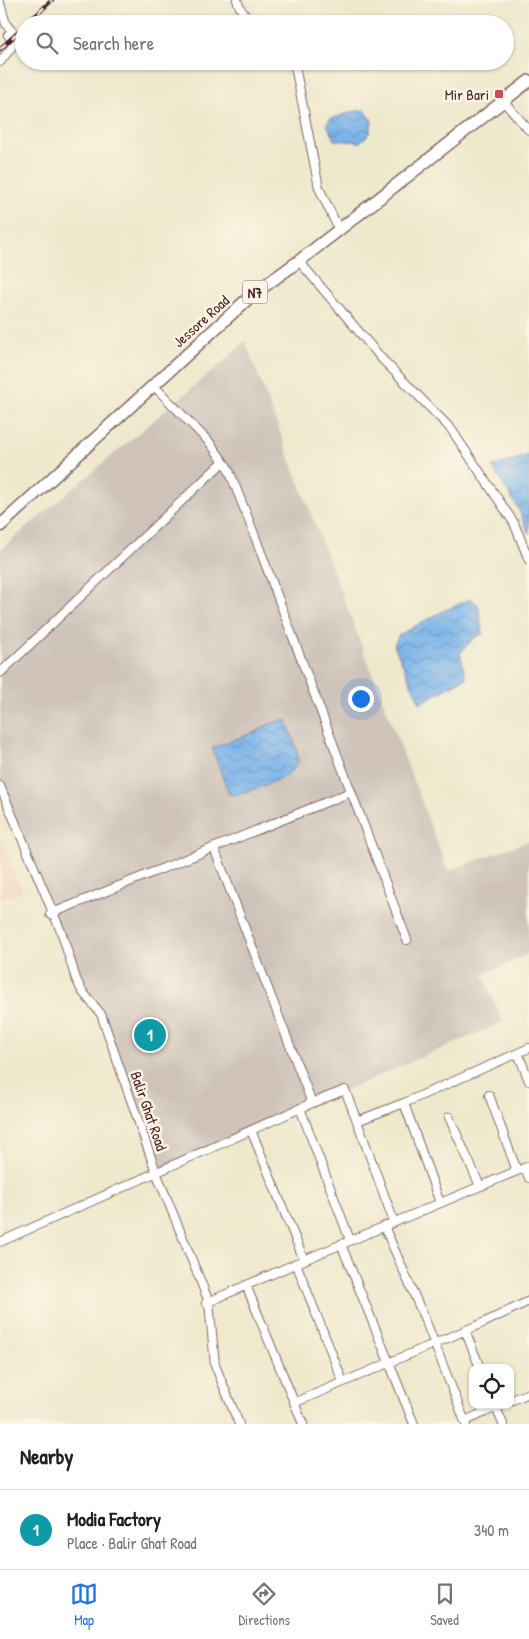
<!DOCTYPE html>
<html lang="en">
<head>
<meta charset="utf-8">
<style>
	:root { --surface:#fff; --page:#f2f2f2; --text:#202124; --muted:#757577; --line:#e0e0e0; --accent:#1a73e8 }
	body { margin:0; font-family:"Patrick Hand",sans-serif; background:var(--page); color:var(--text) }
	.controls { position:absolute; right:15px; bottom:15px; display:grid; overflow:hidden; border-radius:10px; box-shadow:0 1px 4px #0004 }
	.controls button { width:45px; height:45px; display:grid; place-items:center; padding:0; border:0; border-bottom:1px solid var(--line); background:var(--surface); color:var(--text); font:25px sans-serif }
	.you { position:absolute; left:360px; top:698px; width:18px; height:18px; margin:-12px; border:4px solid #fff; border-radius:50%; background:#1a73e8; box-shadow:0 0 0 8px #1a73e833 }
	.badge { display:grid; place-items:center; width:32px; height:32px; border-radius:50%; background:var(--accent); color:#fff; font-size:16px; font-weight:700 }
	.pin { position:absolute; translate:-50% -50%; border:2px solid #fff; box-shadow:0 1px 5px #0006 }
	.list { margin:0; padding:0; list-style:none }
	h2 { display:flex; justify-content:space-between; align-items:center; height:65px; margin:0; padding:0 20px; font-size:21px }
	h2 small { font-size:16px; font-weight:400; color:var(--muted) }
	.list li { display:grid; grid-template-columns:32px 1fr auto; gap:15px; align-items:center; box-sizing:border-box; height:80px; padding:0 20px; border-top:1px solid var(--line) }
	.list b { display:block; font-size:19px; white-space:nowrap }
	.list p { margin:0; font-size:16px; white-space:nowrap; color:var(--muted) }
	.list em { font-size:16px; font-style:normal; color:var(--muted) }
	.icon { flex:none; width:28px; height:28px; fill:none; stroke:currentColor; stroke-width:2; stroke-linecap:round; stroke-linejoin:round }
	.map { position:relative; flex:none; width:529px; height:1424px; overflow:hidden }
	.search { position:absolute; background:var(--surface); box-shadow:0 1px 4px #0004; left:15px; right:15px; top:15px; height:55px; display:flex; align-items:center; gap:12px; box-sizing:border-box; padding:0 18px; border-radius:28px; color:var(--muted); font-size:19px }
	.sheet { height:145px; background:var(--surface) }
	nav { display:flex; justify-content:space-around; align-items:center; box-sizing:border-box; height:70px; border-top:1px solid var(--line); background:var(--surface); font-size:14px; color:var(--muted) }
	nav a { display:grid; justify-items:center; gap:2px }
	nav .on { color:var(--accent) }
	.map>svg:first-child { display:block }
	.built { fill:#f0d6bc }
	.industrial { fill:#cec2b9 }
	.water { fill:url(#water-waves); stroke:#62698a }
	.lines { fill:none; stroke-linecap:round; stroke-linejoin:round }
	.minor-casing { stroke:#836563; stroke-width:10 }
	.highway-casing { stroke:#836563; stroke-width:14 }
	.minor { stroke:#fff; stroke-width:8 }
	.highway { stroke:#fff; stroke-width:11 }
	.rail-casing { stroke:#4a1f2b; stroke-width:4.5 }
	.rail { stroke:#fcf5e5; stroke-width:2.5; stroke-dasharray:8; stroke-linecap:butt }
	.poi-dot { fill:#d1495b; stroke:#fcf5e5; stroke-width:2 }
	.labels { text-anchor:middle; dominant-baseline:central; stroke-width:5; stroke-linejoin:round; paint-order:stroke }
	.shield { fill:#fcf5e5; stroke:#7f5f63; stroke-width:1 }
	.shield-label { font-size:14px; font-weight:bold; fill:#4a1f2b }
	.poi-label { font-size:15px; fill:#4a1f2b; stroke:#fcf5e5; text-anchor:end }
	.street-label { font-size:15px; fill:#4a1f2b; stroke:#fcf5e5 }
</style>
</head>
<body>
<div class="map">
<svg width="529" height="1424" viewBox="0 0 529 1424">
	<defs>
		<pattern id="water-waves" width="16" height="10" patternUnits="userSpaceOnUse" patternTransform="scale(1.25)"><rect width="16" height="10" fill="#79b3ea"/><path d="M0 5q4-4 8 0t8 0" fill="none" stroke="#6591be"/></pattern>
	</defs>
	<rect width="100%" height="100%" fill="#fcf5e5"/>
	<filter id="ink" filterUnits="userSpaceOnUse"><feTurbulence type="fractalNoise" baseFrequency=".02" numOctaves="2"/><feDisplacementMap in="SourceGraphic" scale="10" xChannelSelector="R" yChannelSelector="G"/><feConvolveMatrix kernelMatrix="1 2 1 2 8 2 1 2 1" color-interpolation-filters="sRGB"/></filter>
	<filter id="wash" filterUnits="userSpaceOnUse"><feTurbulence type="fractalNoise" baseFrequency=".0096" numOctaves="4" result="noise"/><feDisplacementMap in="SourceGraphic" scale="20" xChannelSelector="R" yChannelSelector="G"/><feGaussianBlur stdDeviation="1.12" result="paint"/><feColorMatrix in="noise" values="0 0 0 0 0 0 0 0 0 0 0 0 0 0 0 0 0 1.4 0 .05"/><feComposite in="paint" operator="in"/></filter>
	<g filter="url(#wash)">
		<rect width="100%" height="100%" fill="#eee8cc"/>
		<path class="built" d="M0,838L22,892L0,900Z"/>
		<path class="industrial" d="M245,341L448,871L529,841V953L483,975L503,1022L156,1172L101,1014L82,991L62,934L0,782V550L223,362Z"/>
		<path class="water" d="M365,110L372,121L370,133L360,142L334,140L327,124L330,119L351,112Z
			M529,455V534L518,508L492,467Z
			M470,599L478,604L483,634L474,638L460,653L466,678L420,703L394,645L399,635L443,611Z
			M286,719C290,732 298,747 298,760C298,777 250,790 236,795L229,794L212,748L258,731L264,726Z"/>
	</g>
	<g filter="url(#ink)">
		<g class="lines">
			<defs>
				<path id="minor" d="M237,0C244,21 253,21 273,24
					M0,3L6,24L12,31L8,35L15,43L0,62
					M294,61L319,188L339,230
					M503,101L529,130
					M299,261L382,359L451,429L514,523L529,560
					M153,385L210,443L228,468L248,518L407,940
					M0,673L223,462
					M0,786L62,934L76,979L82,991L101,1014L156,1172L209,1302L215,1365L239,1424
					M214,848L312,1103L345,1090L357,1121L404,1103L518,1053L529,1081
					M50,914L351,792
					M518,1053L529,1048
					M489,1095L517,1171
					M404,1103L440,1203
					M300,1108L350,1240
					M449,1117L480,1186
					M357,1121L394,1222
					M251,1130L304,1260
					M525,1168L529,1178
					M384,1226L426,1322L466,1424
					M0,1242L312,1103
					M341,1244L414,1424
					M296,1263L343,1382
					M246,1285L303,1424
					M206,1303L304,1260L529,1166
					M465,1330L480,1368
					M510,1401L529,1393
					M294,1403L483,1323L529,1301
					M495,1405L503,1424
					M466,1424L465,1421L501,1405"/>
				<path id="highway" d="M0,526L252,295L299,261L529,81"/>
			</defs>
			<use href="#minor" class="minor-casing"/>
			<use href="#highway" class="highway-casing"/>
			<use href="#minor" class="minor"/>
			<use href="#highway" class="highway"/>
			<defs>
				<path id="rail" d="M27,24L52,0
					M0,49L24,27"/>
			</defs>
			<use href="#rail" class="rail-casing"/>
			<use href="#rail" class="rail"/>
		</g>
	</g>
	<rect class="poi-dot" x="494" y="89" width="10" height="10" rx="2.5"/>
	<g class="labels">
		<rect class="shield" x="242.5" y="280.5" width="25" height="23" rx="4"/>
		<g class="shield-label">
			<text x="255" y="292">N7</text>
		</g>
		<g class="poi-label">
			<text x="489" y="94">Mir Bari</text>
		</g>
		<g class="street-label">
			<text transform="translate(201 321) rotate(-42)">Jessore Road</text>
			<text transform="translate(149 1111) rotate(71)">Balir Ghat Road</text>
		</g>
	</g>
</svg>
<div class="controls">
<button><svg class="icon" aria-label="locate" viewBox="0 0 24 24"><circle cx="12" cy="12" r="6"/><path d="M12 2v4M12 18v4M2 12h4M18 12h4"/></svg></button>
</div>
<div class="you"></div>
<div class="pin badge" style="left:150px;top:1035px;background:#0f9aa8">1</div>
<div class="search"><svg class="icon" aria-label="search" viewBox="0 0 24 24"><circle cx="10" cy="10" r="6"/><path d="M15 15l6 6"/></svg>Search here</div>
</div>
<section class="sheet">
<h2>Nearby<small></small></h2>
<ul class="list">
<li><span class="badge" style="background:#0f9aa8">1</span><div><b>Modia Factory</b><p>Place · Balir Ghat Road</p></div><em>340 m</em></li>
</ul>
</section>
<nav>
<a class="on"><svg class="icon" aria-label="map" viewBox="0 0 24 24"><path d="M3 6l6-2 6 2 6-2v14l-6 2-6-2-6 2zM9 4v14M15 6v14"/></svg>Map</a>
<a><svg class="icon" aria-label="directions" viewBox="0 0 24 24"><path d="M12 3l9 9-9 9-9-9zM9 14v-3h6M13 9l2 2-2 2"/></svg>Directions</a>
<a><svg class="icon" aria-label="saved" viewBox="0 0 24 24"><path d="M7 4h10v16l-5-4-5 4z"/></svg>Saved</a>
</nav>
</body>
</html>
